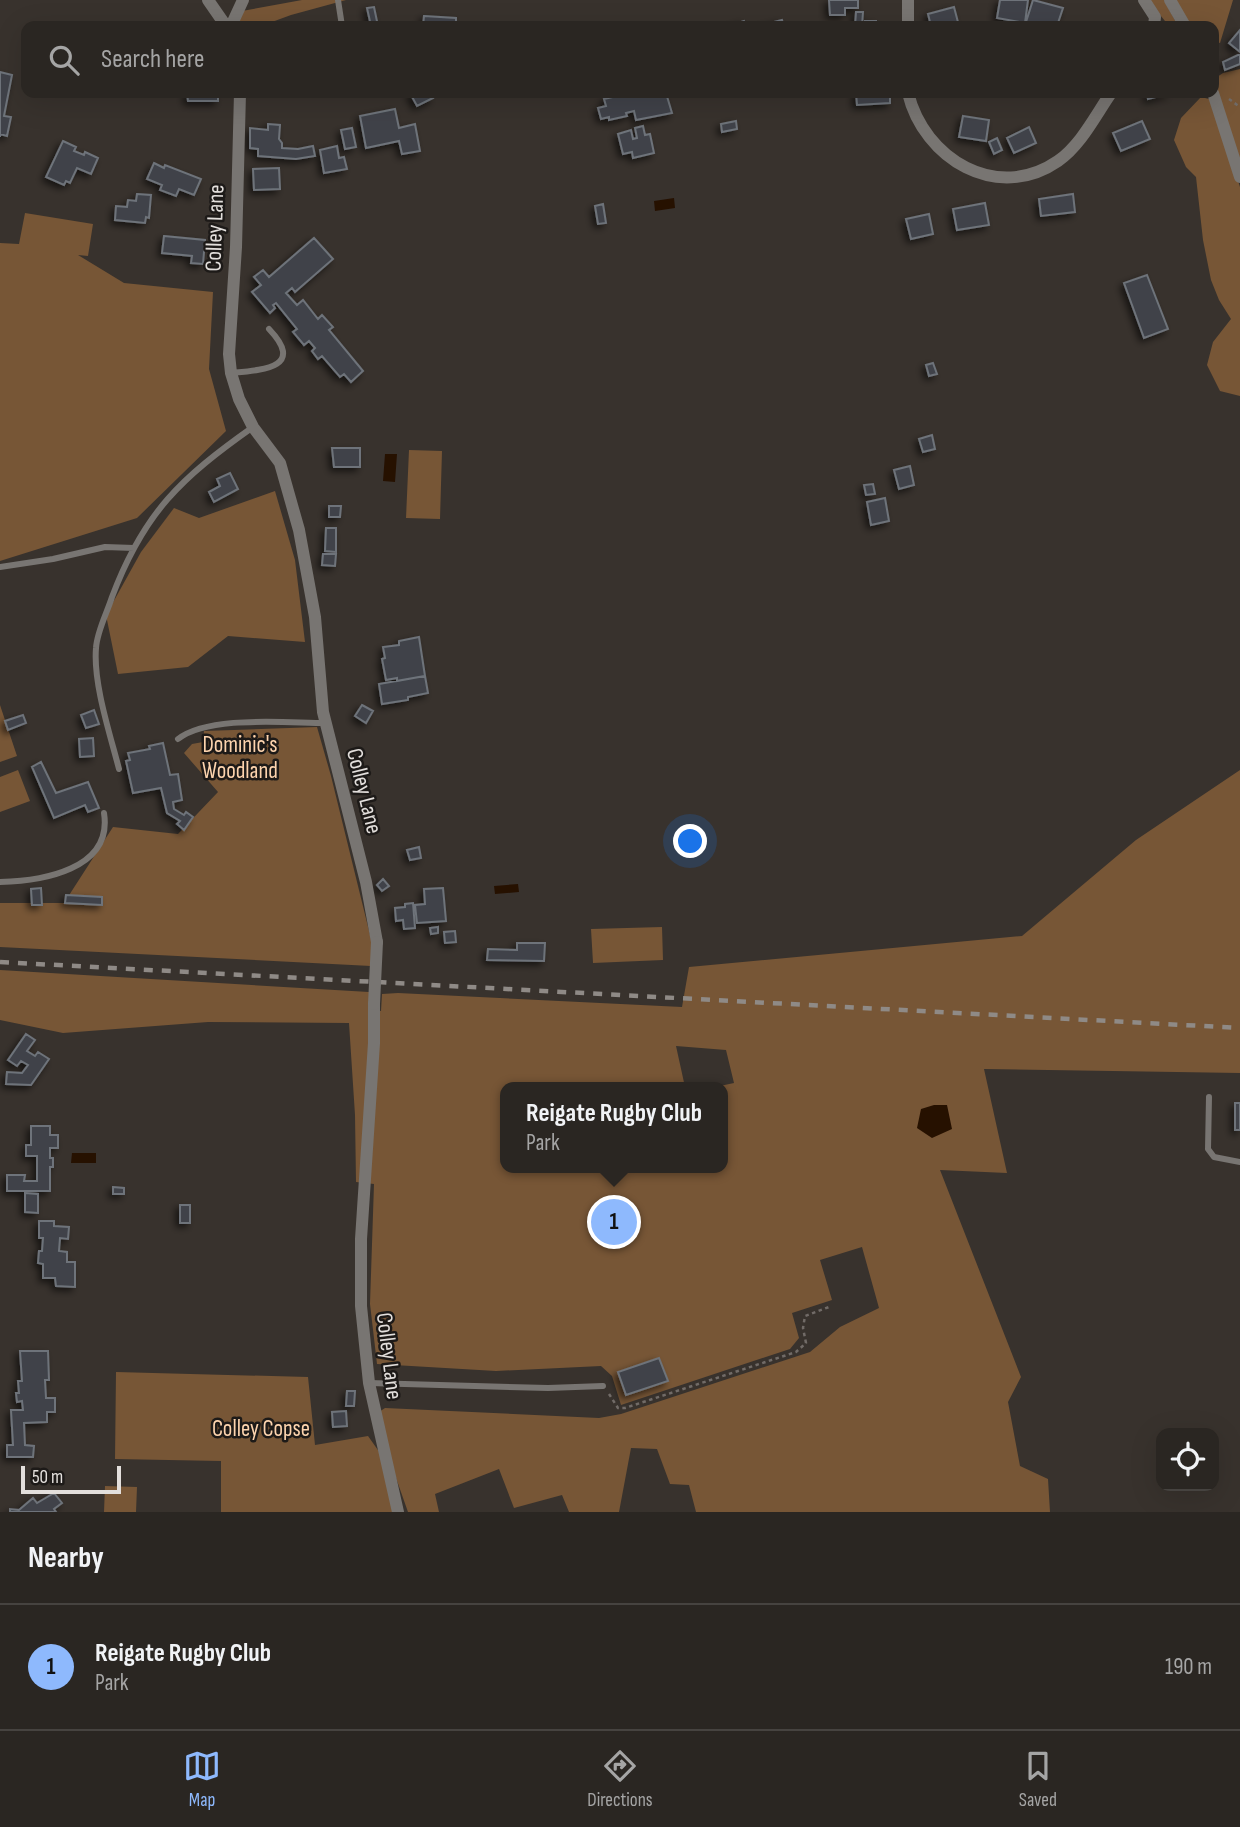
<!DOCTYPE html>
<html lang="en">
<head>
<meta charset="utf-8">
<style>
	:root { --surface:#2a2622; --page:#322e2a; --text:#f1f3f6; --muted:#a5a5a5; --line:#464340; --accent:#8eb9fd }
	body { margin:0; font-family:"Sofia Sans Condensed",sans-serif; background:var(--page); color:var(--text) }
	.controls { position:absolute; right:21px; bottom:21px; display:grid; overflow:hidden; border-radius:14px; box-shadow:0 7px 28px #0002 }
	.controls button { width:63px; height:63px; display:grid; place-items:center; padding:0; border:0; border-bottom:2px solid var(--line); background:var(--surface); color:var(--text); font:35px sans-serif }
	.scale { position:absolute; left:21px; bottom:18px; width:100px; box-sizing:border-box; padding-left:7px; border:4px solid #e3dfdc; border-top:0; font-size:19px; line-height:24px; white-space:nowrap; color:#e3dfdc; -webkit-text-stroke:5px #1d1a18; paint-order:stroke }
	.you { position:absolute; left:691px; top:842px; width:24px; height:24px; margin:-18px; border:5px solid #fff; border-radius:50%; background:#1a73e8; box-shadow:0 0 0 10px #1a73e833 }
	.badge { display:grid; place-items:center; width:46px; height:46px; border-radius:50%; background:var(--accent); color:#111; font-size:23px; font-weight:700 }
	.pin { position:absolute; translate:-50% -50%; border:4px solid #fff; box-shadow:0 2px 7px #0006 }
	.popup { position:absolute; left:500px; top:1082px; width:228px; height:91px; box-sizing:border-box; display:grid; place-content:center; border-radius:14px; background:var(--surface); filter:drop-shadow(0 2px 5px #0005); font-size:23px; white-space:nowrap; color:var(--muted) }
	.popup b { font-size:26px; color:var(--text) }
	.popup::after { content:''; position:absolute; left:50%; top:100%; margin-left:-14px; border:14px solid transparent; border-top-color:var(--surface) }
	.list { margin:0; padding:0; list-style:none }
	h2 { display:flex; justify-content:space-between; align-items:center; height:91px; margin:0; padding:0 28px; font-size:30px }
	h2 small { font-size:23px; font-weight:400; color:var(--muted) }
	.list li { display:grid; grid-template-columns:46px 1fr auto; gap:21px; align-items:center; box-sizing:border-box; height:126px; padding:0 28px; border-top:2px solid var(--line) }
	.list b { display:block; font-size:26px; white-space:nowrap }
	.list p { margin:0; font-size:23px; white-space:nowrap; color:var(--muted) }
	.list em { font-size:23px; font-style:normal; color:var(--muted) }
	.icon { flex:none; width:38px; height:38px; fill:none; stroke:currentColor; stroke-width:2; stroke-linecap:round; stroke-linejoin:round }
	.map { position:relative; flex:none; width:1240px; height:1512px; overflow:hidden }
	.search { position:absolute; background:var(--surface); box-shadow:0 7px 28px #0002; left:21px; right:21px; top:21px; height:77px; display:flex; align-items:center; gap:18px; box-sizing:border-box; padding:0 24px; border-radius:14px; color:var(--muted); font-size:26px }
	.sheet { height:217px; background:var(--surface) }
	nav { display:flex; justify-content:space-around; align-items:center; box-sizing:border-box; height:98px; border-top:2px solid var(--line); background:var(--surface); font-size:19px; color:var(--muted) }
	nav a { display:grid; justify-items:center; gap:4px }
	nav .on { color:var(--accent) }
	.map>svg:first-child { display:block }
	.green { fill:#775636; fill-rule:evenodd }
	.water { fill:#261100 }
	.building { fill:#3f434a; stroke:#6e737a; stroke-width:2; filter:url(#shadow) }
	.lines { fill:none; stroke-linecap:round; stroke-linejoin:round }
	.path { stroke:#716b67; stroke-width:2.5; stroke-dasharray:3.5 3.5; stroke-linecap:butt }
	.service { stroke:#787572; stroke-width:6 }
	.minor { stroke:#787572; stroke-width:12 }
	.rail { stroke:#8f8a86; stroke-width:4.5; stroke-dasharray:9 9; stroke-linecap:butt }
	.minor-bridge { stroke:#787572; stroke-width:12 }
	.labels { text-anchor:middle; dominant-baseline:central; stroke-width:5; stroke-linejoin:round; paint-order:stroke }
	.street-label { font-size:23px; fill:#e3dfdc; stroke:#1d1a18 }
	.park-label { font-size:23px; fill:#fdd4ae; stroke:#1d1a18 }
</style>
</head>
<body>
<div class="map">
<svg width="1240" height="1512" viewBox="0 0 1240 1512">
	<defs>
		<filter id="shadow"><feDropShadow dx="-3.5" dy="3.5" stdDeviation="3.5" flood-color="#0009"/></filter>
	</defs>
	<rect width="100%" height="100%" fill="#38322d"/>
	<path class="green" d="M302,0H346L291,15L261,26H238L242,11Z
		M1148,0H1164L1178,26H1169Z
		M1175,0H1233L1220,43L1214,41V26H1190Z
		M1240,69V165L1214,79L1223,73Z
		M1201,97L1213,100L1240,187V396L1220,391L1207,365L1213,342L1231,319L1219,300L1211,280L1203,240L1196,177L1186,167L1174,140L1181,118Z
		M25,213L93,224L88,256L78,255L124,283L213,292L209,369L226,431L137,518L0,561V243L19,244Z
		M409,450L442,451L440,519L406,518Z
		M275,491L295,560L305,642L228,636L188,667L118,674L106,615L141,552L174,508L199,518Z
		M0,705L17,756L0,762Z
		M317,727L331,776L372,943L371,966L0,947V903H64L113,827L178,834L218,792L184,753L192,744L203,742L204,731Z
		M18,770L30,801L0,812V777Z
		M1240,770V1073L984,1069L1007,1173L940,1170L1021,1377L1008,1402L1020,1466L1048,1479L1050,1512H696L689,1485L670,1484L657,1449L631,1448L619,1512H569L562,1495L514,1508L499,1469L435,1494L439,1512H408L389,1458L379,1412L385,1408L599,1418L621,1414L810,1352L840,1327L879,1308L862,1247L820,1260L832,1300L792,1313L799,1338L790,1349L621,1405L612,1376L601,1366L496,1371L377,1364L370,1304L374,1184L356,1182L355,1115L349,1023L208,1022L63,1033L0,1020V970L369,992V1010L381,1011L382,994L398,993L682,1007L689,967L1022,936L1136,840ZM676,1046L726,1050L734,1083L715,1087H722V1168H505V1087H685Z
		M662,927L663,960L593,963L591,929Z
		M116,1372L308,1377L315,1445L368,1436L385,1460L398,1512H221V1461L115,1459Z
		M105,1486L137,1487L136,1512H104Z"/>
	<path class="water" d="M674,198L675,208L655,211L654,201Z
		M385,454H397L395,482L383,481Z
		M518,884L519,892L495,894L494,886Z
		M934,1105H947L952,1129L932,1138L917,1128L921,1109Z
		M72,1153H96V1163H71Z"/>
	<path class="building" d="M829,0H858V8H845V15H830Z
		M1000,0H1028L1025,23L997,18Z
		M1033,0L1063,8L1057,26H1039L1026,22Z
		M374,7L378,26H371L367,8Z
		M954,7L959,26H931L928,14Z
		M856,12H863L862,26H855Z
		M424,16L456,18V26H423Z
		M782,20L784,26H758Z
		M744,21L746,26H728Z
		M865,21H876V26H865Z
		M1240,30V52L1229,43Z
		M1240,54V64L1225,70L1223,62Z
		M0,72L12,75L4,116L11,117L7,136L0,134V137Z
		M187,93H218V101H188Z
		M410,93H430L433,98L417,106Z
		M620,93H666L672,113L636,120L634,111L626,113L627,116L609,120V117L601,119L598,108L606,106L604,99L621,95Z
		M856,93H890V103L857,105Z
		M1147,93H1171L1148,99Z
		M395,109L399,128L415,124L420,151L402,154L399,141L366,148L360,116Z
		M963,116L989,120L986,141L959,137Z
		M736,121L737,129L722,132L721,124Z
		M1142,121L1150,139L1121,151L1113,133Z
		M268,124L280,125L279,139L282,143V148L298,149L313,146L315,156L296,159L258,156V149L250,148V128L268,130Z
		M643,126L645,135L650,134L654,153L633,158L632,152L623,154L618,134L631,130L633,139L637,138L635,128Z
		M1029,127L1036,143L1014,153L1007,138Z
		M352,128L356,147L345,149L341,130Z
		M997,138L1002,150L994,154L989,142Z
		M63,141L76,147L74,151L84,155L85,152L98,158L91,174L77,168L70,183L66,181L64,185L46,177Z
		M337,146L339,158L344,157L347,169L324,173L320,150Z
		M154,163L164,168L165,165L201,179L194,195L179,189L176,196L160,190L162,185L147,179Z
		M279,168L280,189L254,190L253,169Z
		M137,194L151,195L149,218L146,217L145,223L115,220L116,206L127,207L128,200L136,201Z
		M1073,194L1075,212L1041,216L1039,199Z
		M985,203L989,225L957,230L953,209Z
		M603,204L606,223L598,224L595,206Z
		M929,214L933,234L911,239L906,219Z
		M164,236L205,240L203,264L191,263L192,256L162,253Z
		M314,238L333,259L295,292L292,288L286,293L297,305L303,300L318,319L322,315L333,327L329,330L363,371L351,382L344,374L340,377L322,356L318,359L312,351L315,348L309,341L304,345L293,332L297,329L276,303L273,305L275,308L270,313L252,292L261,285L254,277L263,270L269,277Z
		M1147,275L1168,329L1144,338L1124,283Z
		M933,363L937,374L929,376L926,365Z
		M932,435L935,449L923,452L919,439Z
		M332,448H360V467H334Z
		M910,466L914,485L899,489L894,470Z
		M230,473L238,489L214,502L209,492L220,486L217,479Z
		M873,484L875,494L866,495L864,485Z
		M885,498L889,521L871,525L867,502Z
		M329,506H341L340,517H329Z
		M326,528H336V552L325,551Z
		M323,554H336L335,566L322,565Z
		M419,637L425,676L397,681V678L386,680L382,659L385,658L383,647L399,645V641Z
		M425,676L428,693L408,697V700L382,704L379,684Z
		M362,705L373,711L366,723L355,716Z
		M94,710L99,724L86,728L81,715Z
		M23,715L26,723L8,730L5,721Z
		M93,738L94,756L80,757L79,739Z
		M163,743L170,775L178,774L182,800L173,802L174,809L184,815L186,812L193,817L184,830L177,824L180,821L167,813L161,788L133,793L126,761L130,760L128,753L150,749L149,746Z
		M41,762L56,793L88,782L99,808L88,812L85,805L54,818L32,767Z
		M419,847L421,858L410,860L407,850Z
		M383,879L389,886L382,891L377,885Z
		M41,888L42,905H32L31,889Z
		M443,888L446,921L417,923L415,905L425,904L424,889Z
		M66,895L102,897V905L65,903Z
		M413,903L415,928L404,929L403,920L396,921L395,908L405,907V904Z
		M438,927V933L431,934L430,928Z
		M455,931L456,942L445,943L444,932Z
		M517,943H545L544,961L487,960L488,949L517,950Z
		M26,1034L35,1040L27,1051L35,1056L38,1052L49,1059L31,1085L6,1084L7,1072L22,1073L28,1065L21,1061L17,1066L8,1060Z
		M1235,1103H1240V1130H1235Z
		M31,1126H50V1135H58V1148H50V1158H53V1167H50V1191H7V1175H25L24,1181H37V1156H26V1145H31Z
		M113,1187L124,1188V1194H113Z
		M25,1193L38,1194V1213L25,1212Z
		M180,1205H190V1223H180Z
		M39,1221H54V1226L69,1227L68,1239L60,1238L59,1251L67,1252V1262H75V1287L56,1286L55,1278H43V1264L38,1263L39,1251H42L43,1238H39Z
		M20,1351H48L49,1380H45L46,1398H55V1412H47V1422L24,1423L25,1445L34,1446L33,1457H7V1445H13L11,1410H23L22,1401L17,1402L16,1393H19L18,1381H22Z
		M659,1358L668,1381L626,1395L618,1372Z
		M347,1391H355L354,1406H346Z
		M346,1411L347,1426L333,1427L332,1412Z
		M54,1493L62,1503L54,1509L56,1512H10V1509L19,1510L33,1498L37,1503Z"/>
	<g class="lines">
		<path class="path" d="M1229,99L1240,107
			M609,1394L618,1408H625L796,1352L806,1343L803,1328L805,1316L829,1307"/>
		<path class="service" d="M338,0L342,26
			M231,373C262,370 306,368 269,329
			M0,567L53,559L105,547L134,548
			M178,739C209,715 286,723 326,723
			M119,769C110,734 93,683 96,648C97,631 107,613 112,597C144,512 181,478 253,427
			M0,882C41,881 113,870 104,813
			M1209,1097L1208,1149L1214,1157L1240,1162
			M369,1383L548,1388L603,1386"/>
		<path class="minor" d="M208,0L226,26
			M1144,0L1155,17L1154,26
			M1170,0L1185,26
			M231,26L243,0
			M908,26V0
			M240,93L236,247L229,354L231,373L239,399L253,427L280,463L299,530L315,617L323,712L366,882L377,942
			M908,93C924,159 997,203 1058,161C1081,145 1095,116 1111,93
			M1213,93L1240,177
			M374,1004V1043L361,1239V1306L369,1383L398,1512"/>
		<path class="rail" d="M0,962L1240,1028"/>
		<path class="minor-bridge" d="M374,1004L377,942"/>
	</g>
	<g class="labels">
		<g class="street-label">
			<text transform="translate(215 228) rotate(-88)">Colley Lane</text>
			<text transform="translate(364 791) rotate(76)">Colley Lane</text>
			<text transform="translate(389 1356) rotate(83)">Colley Lane</text>
		</g>
		<g class="park-label">
			<text x="240" y="745">Dominic's<tspan x="240" dy="26">Woodland</tspan></text>
			<text x="261" y="1429">Colley Copse</text>
		</g>
	</g>
</svg>
<div class="controls">
<button><svg class="icon" aria-label="locate" viewBox="0 0 24 24"><circle cx="12" cy="12" r="6"/><path d="M12 2v4M12 18v4M2 12h4M18 12h4"/></svg></button>
</div>
<div class="scale">50 m</div>
<div class="you"></div>
<div class="pin badge" style="left:614px;top:1222px">1</div>
<div class="popup"><b>Reigate Rugby Club</b>Park</div>
<div class="search"><svg class="icon" aria-label="search" viewBox="0 0 24 24"><circle cx="10" cy="10" r="6"/><path d="M15 15l6 6"/></svg>Search here</div>
</div>
<section class="sheet">
<h2>Nearby<small></small></h2>
<ul class="list">
<li><span class="badge">1</span><div><b>Reigate Rugby Club</b><p>Park</p></div><em>190 m</em></li>
</ul>
</section>
<nav>
<a class="on"><svg class="icon" aria-label="map" viewBox="0 0 24 24"><path d="M3 6l6-2 6 2 6-2v14l-6 2-6-2-6 2zM9 4v14M15 6v14"/></svg>Map</a>
<a><svg class="icon" aria-label="directions" viewBox="0 0 24 24"><path d="M12 3l9 9-9 9-9-9zM9 14v-3h6M13 9l2 2-2 2"/></svg>Directions</a>
<a><svg class="icon" aria-label="saved" viewBox="0 0 24 24"><path d="M7 4h10v16l-5-4-5 4z"/></svg>Saved</a>
</nav>
</body>
</html>
